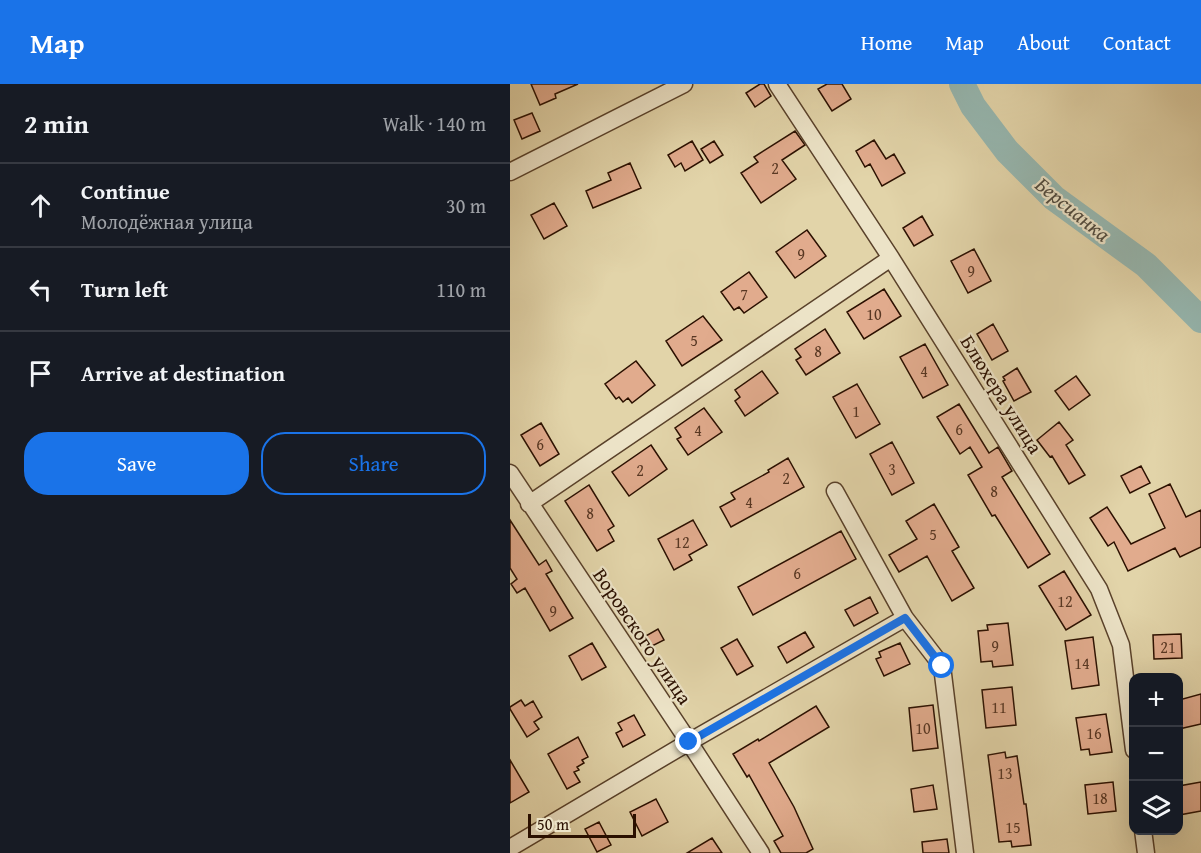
<!DOCTYPE html>
<html lang="en">
<head>
<meta charset="utf-8">
<style>
	:root { --surface:#171b24; --page:#20242c; --text:#f1f3f6; --muted:#9ea1a6; --line:#363941; --accent:#1a73e8 }
	body { margin:0; font-family:"Gentium Book Plus",serif; background:var(--page); color:var(--text) }
	.controls { position:absolute; right:18px; bottom:18px; display:grid; overflow:hidden; border-radius:12px; box-shadow:0 6px 24px #0002 }
	.controls button { width:54px; height:54px; display:grid; place-items:center; padding:0; border:0; border-bottom:2px solid var(--line); background:var(--surface); color:var(--text); font:30px sans-serif }
	.scale { position:absolute; left:18px; bottom:15px; width:108px; box-sizing:border-box; padding-left:6px; border:3px solid #2b1000; border-top:0; font-size:16px; line-height:21px; white-space:nowrap; color:#2b1000; -webkit-text-stroke:4px #ece3c7; paint-order:stroke }
	.stop { position:absolute; width:18px; height:18px; margin:-14px; border:4px solid #1a73e8; border-radius:50%; background:#fff }
	.stop.end { background:#1a73e8; border-color:#fff; box-shadow:0 2px 6px #0008 }
	.list { margin:0; padding:0; list-style:none }
	h2 { display:flex; justify-content:space-between; align-items:center; height:78px; margin:0; padding:0 24px; font-size:26px }
	h2 small { font-size:20px; font-weight:400; color:var(--muted) }
	.list li { display:grid; grid-template-columns:39px 1fr auto; gap:18px; align-items:center; box-sizing:border-box; height:84px; padding:0 24px; border-top:2px solid var(--line) }
	.list b { display:block; font-size:22px; white-space:nowrap }
	.list p { margin:0; font-size:20px; white-space:nowrap; color:var(--muted) }
	.list em { font-size:20px; font-style:normal; color:var(--muted) }
	.actions { display:flex; gap:12px; padding:18px 24px }
	.actions a { flex:1; padding:14px 0; border:2px solid var(--accent); border-radius:24px; text-align:center; font-size:21px; color:var(--accent) }
	.actions .main { background:var(--accent); color:#fff }
	.icon { flex:none; width:33px; height:33px; fill:none; stroke:currentColor; stroke-width:2; stroke-linecap:round; stroke-linejoin:round }
	.map { position:relative; flex:none; width:691px; height:769px; overflow:hidden }
	header { display:flex; align-items:center; gap:36px; box-sizing:border-box; height:84px; padding:0 30px; background:var(--accent); color:#fff }
	header strong { font-size:28px }
	nav { display:flex; gap:33px; margin-inline-start:auto; font-size:21px }
	main { display:flex }
	aside { flex:1; background:var(--surface) }
	.map>svg:first-child { display:block }
	.lines { fill:none; stroke-linecap:round; stroke-linejoin:round }
	.river { stroke:#96b7b0; stroke-width:26 }
	.building { fill:#e1ab8d; stroke:#2b1000; stroke-width:1.5 }
	.street-casing { stroke:#59412a; stroke-width:19 }
	.street { stroke:#ece3c7; stroke-width:16 }
	.route { stroke:#1a73e8; stroke-width:8 }
	.labels { text-anchor:middle; dominant-baseline:central; stroke-width:4.5; stroke-linejoin:round; paint-order:stroke }
	.number-label { font-size:16px; fill:#583723 }
	.street-label { font-size:20px; fill:#2b1000; stroke:#ece3c7 }
	.water-label { font-size:21px; font-style:italic; fill:#504a3e; stroke:#ece3c7 }
</style>
</head>
<body>
<header>
<strong>Map</strong>
<nav><a>Home</a><a>Map</a><a>About</a><a>Contact</a></nav>
</header>
<main>
<aside>
<h2>2 min<small>Walk · 140 m</small></h2>
<ul class="list">
<li><svg class="icon" aria-label="ahead" viewBox="0 0 24 24"><path d="M12 20V5M6 11l6-6 6 6"/></svg><div><b>Continue</b><p>Молодёжная улица</p></div><em>30 m</em></li>
<li><svg class="icon" aria-label="left" viewBox="0 0 24 24"><path d="M17 20v-9H6M10 6l-5 5 5 5"/></svg><div><b>Turn left</b></div><em>110 m</em></li>
<li><svg class="icon" aria-label="arrive" viewBox="0 0 24 24"><path d="M6 21V4h12l-3 4 3 4H6"/></svg><div><b>Arrive at destination</b></div></li>
</ul>
<div class="actions"><a class="main">Save</a><a>Share</a></div>
</aside>
<div class="map">
<svg width="691" height="769" viewBox="0 0 691 769">
	<rect width="100%" height="100%" fill="#e2d4a9"/>
	<filter id="stains"><feTurbulence type="fractalNoise" baseFrequency=".00333" numOctaves="4"/><feColorMatrix values="0 0 0 0 .2 0 0 0 0 .09 0 0 0 0 .02 0 0 0 .5 -.17"/></filter>
	<radialGradient id="worn" r=".72"><stop offset=".6" stop-color="#630" stop-opacity="0"/><stop offset="1" stop-color="#630" stop-opacity=".3"/></radialGradient>
	<g class="lines">
		<path class="river" d="M452,0L463,22L497,67L544,114L636,181L691,236"/>
	</g>
	<path class="building" d="M21,0H68L45,10L46,14L30,21Z
		M250,0H254L261,12L245,23L236,9Z
		M317,0H332L341,15L322,27L308,5Z
		M22,29L30,47L12,55L4,36Z
		M285,47L295,61L272,76L286,95L251,119L231,89L248,78L244,73Z
		M364,56L376,75L384,70L395,89L372,102L360,80L355,83L346,67Z
		M182,57L193,76L175,87L171,79L165,83L158,71Z
		M204,57L213,71L200,79L191,65Z
		M120,79L131,104L83,124L76,107L101,96L98,89Z
		M44,119L57,142L34,155L21,131Z
		M412,132L423,151L404,162L393,144Z
		M297,146L316,172L285,194L266,168Z
		M464,165L481,197L458,209L441,177Z
		M239,188L257,213L234,229L229,223L224,226L211,208Z
		M374,205L391,232L354,255L337,228Z
		M193,232L212,256L172,282L156,257Z
		M483,240L498,267L482,276L467,250Z
		M315,245L330,269L296,291L286,276L291,273L285,265Z
		M415,260L438,301L413,314L390,273Z
		M126,277L145,301L122,319L118,314L113,318L109,313L106,315L95,300Z
		M507,284L521,308L504,317L493,297L495,296L493,293Z
		M252,287L268,309L235,332L225,317L230,313L225,306Z
		M566,292L580,311L559,326L545,307Z
		M347,300L370,340L346,354L323,313Z
		M449,320L479,369L488,363L502,387L492,393L540,470L518,484L485,431L482,432L458,391L472,383L460,363L450,370L427,333Z
		M194,324L212,348L178,371L167,355L171,353L165,344Z
		M549,338L563,356L556,361L575,391L559,400L542,372L540,373L527,356Z
		M31,339L49,370L30,382L11,351Z
		M382,358L404,399L382,411L360,370Z
		M141,361L157,385L119,412L102,388Z
		M278,374L294,403L221,443L210,423L225,415L221,409L259,388L258,386Z
		M631,382L640,399L620,409L611,392Z
		M660,400L676,433L691,426V463L670,473L665,464L618,487L604,458L598,462L580,434L597,423L621,460L655,444L639,410Z
		M79,401L104,442L98,446L104,457L87,467L55,417Z
		M424,420L449,463L442,467L464,504L442,517L417,472L389,488L379,471L407,455L396,437Z
		M0,436L29,481L36,476L42,487L36,490L63,534L40,547L15,504L7,509L1,500L7,495L0,484Z
		M183,436L197,461L179,471L182,476L164,486L148,455Z
		M331,447L346,475L243,531L228,503Z
		M554,487L581,531L556,546L529,502Z
		M360,513L368,529L344,542L335,526Z
		M498,539L503,581L483,583L482,577L471,578L468,547L478,546L477,541Z
		M148,545L154,556L140,563L134,553Z
		M295,548L304,563L277,579L268,563Z
		M671,550L672,574L644,575L643,551Z
		M583,553L589,601L562,605L555,557Z
		M227,555L243,582L227,591L211,564Z
		M82,559L96,583L72,596L59,572Z
		M390,559L400,580L374,592L366,575L371,573L369,568Z
		M502,603L506,641L476,644L472,606Z
		M691,610V640L669,645V616Z
		M11,616L15,622L23,617L32,633L24,638L29,645L17,653L0,625V623Z
		M423,621L428,664L403,667L399,624Z
		M306,622L319,643L259,679L284,723L303,765L296,769H271L264,757L273,752L239,691L237,693L223,670L248,655L249,657Z
		M596,630L602,668L580,671L579,665L571,666L566,634Z
		M124,631L135,651L113,663L106,649L112,646L108,639Z
		M68,653L78,673L72,676L74,679L67,683L69,686L64,688L70,698L57,705L38,670Z
		M495,668L496,674L507,672L514,720H516L521,761L502,763L501,757L489,758L478,671Z
		M0,676L19,708L0,719Z
		M603,698L606,727L578,730L575,701Z
		M691,698V727L669,731V702Z
		M423,701L427,725L404,728L401,705Z
		M146,715L158,738L132,752L120,728Z
		M89,738L101,761L87,768L75,745Z
		M202,754L212,769H177Z
		M437,755L439,769H413L412,758Z"/>
	<g class="lines">
		<defs>
			<path id="street" d="M267,0L381,174L589,505L611,561L624,666
				M0,88L174,0
				M0,389L179,658L251,769
				M325,407L395,534L432,582L455,769
				M19,420L381,174
				M633,746L636,769
				M0,764L179,658L395,534"/>
		</defs>
		<use href="#street" class="street-casing"/>
		<use href="#street" class="street"/>
	</g>
	<g class="lines">
		<path class="route" d="M179,658L395,534L432,582"/>
	</g>
	<g class="labels">
		<g class="number-label">
			<text x="265" y="84">2</text>
			<text x="291" y="170">9</text>
			<text x="461" y="187">9</text>
			<text x="234" y="210">7</text>
			<text x="364" y="230">10</text>
			<text x="184" y="256">5</text>
			<text x="308" y="267">8</text>
			<text x="414" y="287">4</text>
			<text x="346" y="327">1</text>
			<text x="449" y="345">6</text>
			<text x="188" y="346">4</text>
			<text x="30" y="360">6</text>
			<text x="382" y="385">3</text>
			<text x="130" y="386">2</text>
			<text x="276" y="394">2</text>
			<text x="484" y="407">8</text>
			<text x="239" y="418">4</text>
			<text x="80" y="429">8</text>
			<text x="423" y="450">5</text>
			<text x="172" y="458">12</text>
			<text x="287" y="489">6</text>
			<text x="555" y="517">12</text>
			<text x="43" y="527">9</text>
			<text x="485" y="562">9</text>
			<text x="658" y="563">21</text>
			<text x="572" y="579">14</text>
			<text x="489" y="623">11</text>
			<text x="413" y="644">10</text>
			<text x="584" y="649">16</text>
			<text x="495" y="689">13</text>
			<text x="590" y="714">18</text>
			<text x="503" y="743">15</text>
		</g>
		<g class="street-label">
			<text transform="translate(492 310) rotate(58)">Блюхера улица</text>
			<text transform="translate(133 552) rotate(56)">Воровского улица</text>
		</g>
		<g class="water-label">
			<text transform="translate(563 125) rotate(39)">Берсианка</text>
		</g>
	</g>
	<rect width="100%" height="100%" filter="url(#stains)"/>
	<rect width="100%" height="100%" fill="url(#worn)"/>
</svg>
<div class="controls">
<button>+</button>
<button>−</button>
<button><svg class="icon" aria-label="layers" viewBox="0 0 24 24"><path d="M12 4l9 5-9 5-9-5zM3 14l9 5 9-5"/></svg></button>
</div>
<div class="scale">50 m</div>
<div class="stop" style="left:432px;top:582px"></div>
<div class="stop end" style="left:179px;top:658px"></div>
</div>
</main>
</body>
</html>
